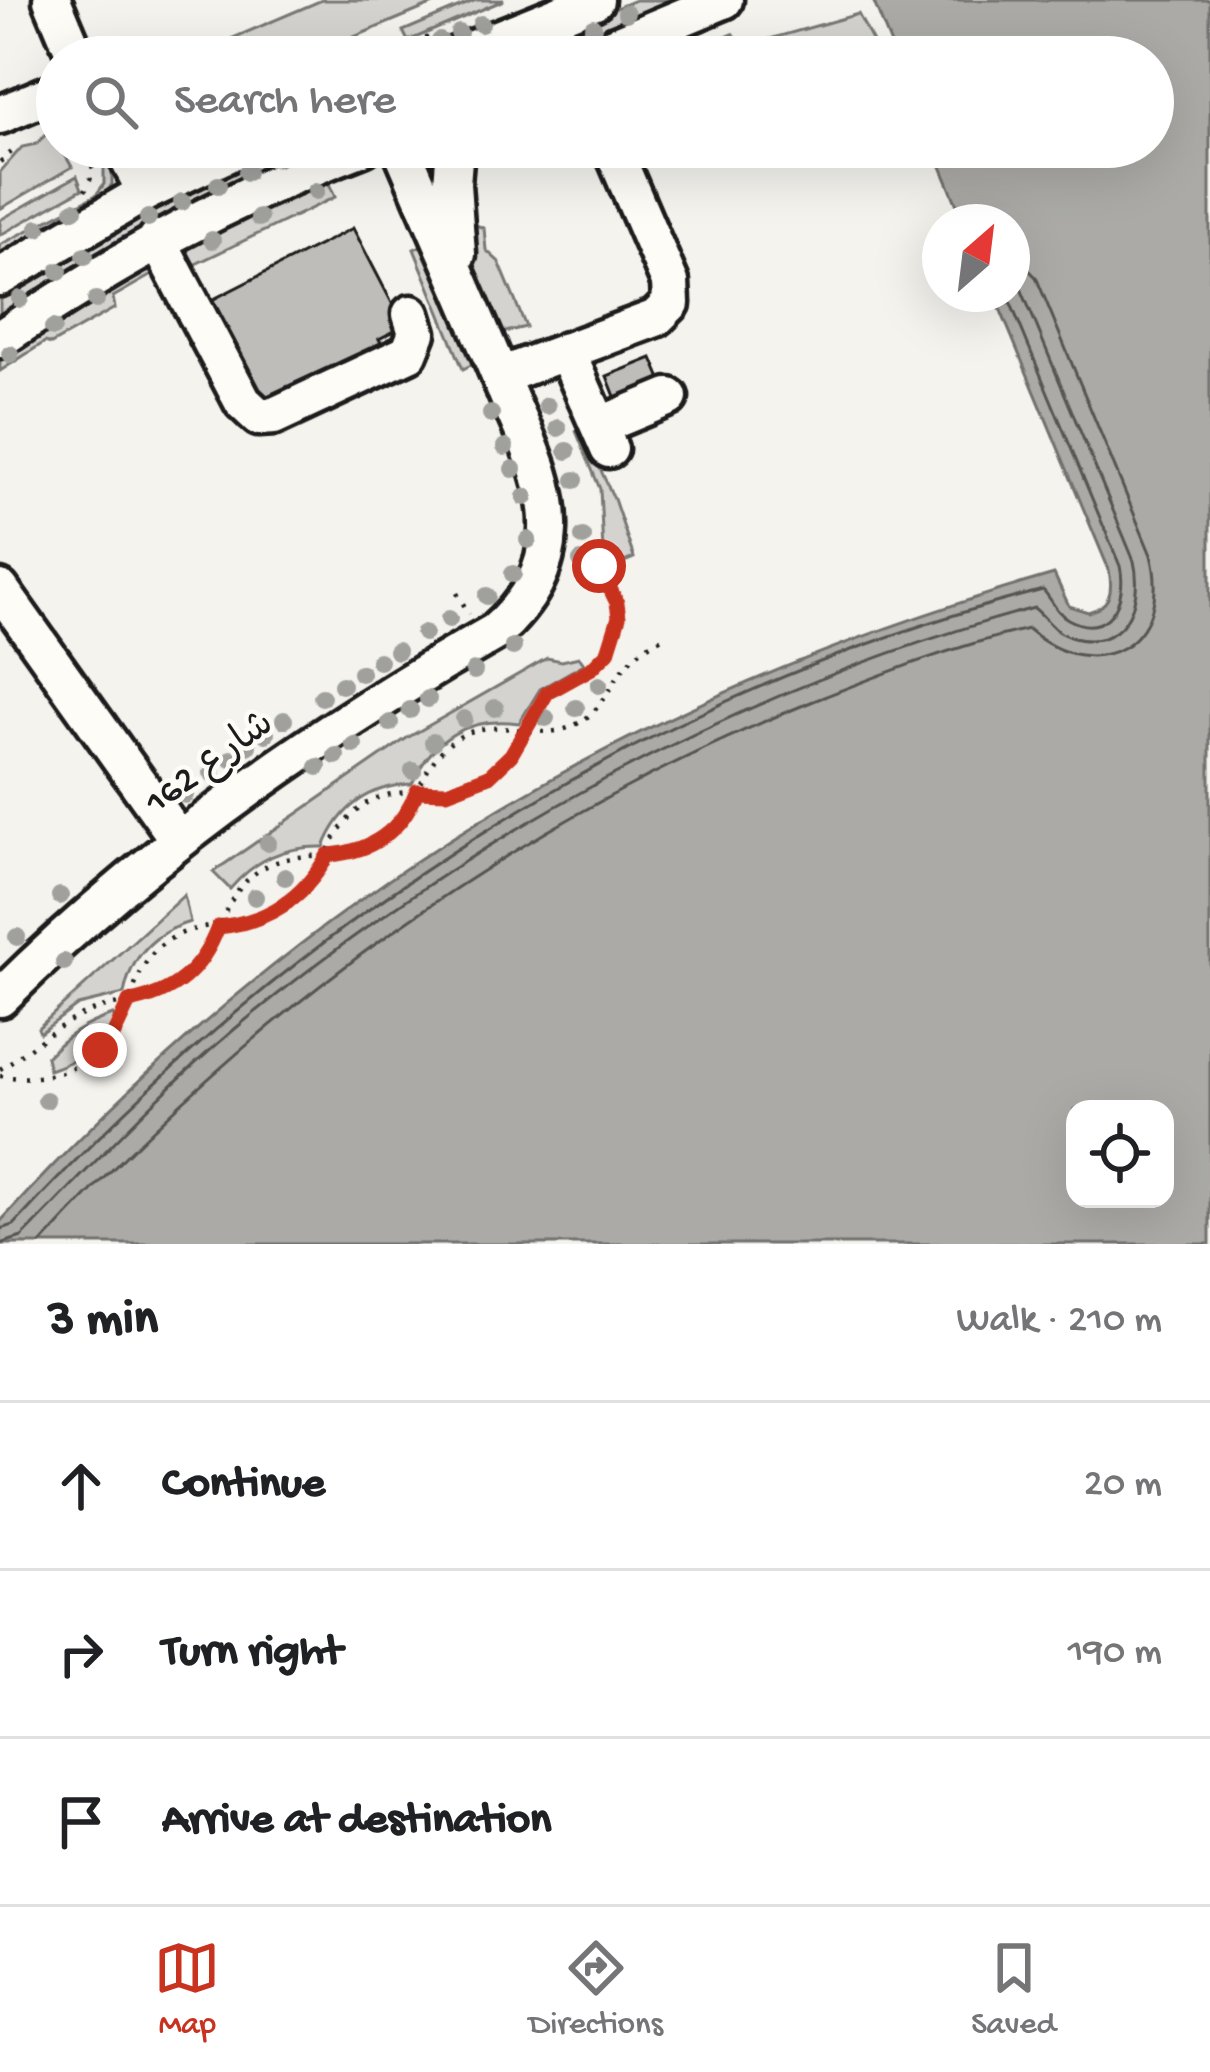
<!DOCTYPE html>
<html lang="en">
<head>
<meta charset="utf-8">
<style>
	:root { --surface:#fff; --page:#f6f6f6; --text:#202124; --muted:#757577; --line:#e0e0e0; --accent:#c8321e }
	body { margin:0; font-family:"Gochi Hand","Playpen Sans Arabic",sans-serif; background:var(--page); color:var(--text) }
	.controls { position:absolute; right:36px; bottom:36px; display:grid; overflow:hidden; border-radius:24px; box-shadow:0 12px 48px #0002 }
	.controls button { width:108px; height:108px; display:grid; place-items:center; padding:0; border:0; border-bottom:3px solid var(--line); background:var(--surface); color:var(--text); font:60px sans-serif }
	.compass { position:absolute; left:922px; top:204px; width:108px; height:108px; border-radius:50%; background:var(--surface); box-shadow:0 12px 48px #0002; rotate:28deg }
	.stop { position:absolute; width:36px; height:36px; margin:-27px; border:9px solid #c8321e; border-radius:50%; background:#fff }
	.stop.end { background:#c8321e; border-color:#fff; box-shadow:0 3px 12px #0008 }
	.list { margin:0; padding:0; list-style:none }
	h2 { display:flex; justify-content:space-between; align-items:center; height:156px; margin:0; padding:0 48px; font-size:51px }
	h2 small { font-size:39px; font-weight:400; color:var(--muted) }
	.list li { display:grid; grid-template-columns:78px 1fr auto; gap:36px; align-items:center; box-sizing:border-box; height:168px; padding:0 48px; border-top:3px solid var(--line) }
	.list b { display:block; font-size:45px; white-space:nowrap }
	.list em { font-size:39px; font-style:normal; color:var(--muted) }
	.icon { flex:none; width:66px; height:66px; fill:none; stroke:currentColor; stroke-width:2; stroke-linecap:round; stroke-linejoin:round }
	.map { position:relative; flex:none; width:1210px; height:1244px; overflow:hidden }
	.search { position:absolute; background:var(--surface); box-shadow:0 12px 48px #0002; left:36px; right:36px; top:36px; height:132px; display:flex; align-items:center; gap:30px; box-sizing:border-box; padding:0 42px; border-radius:66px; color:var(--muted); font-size:45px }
	.sheet { height:660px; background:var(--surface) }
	nav { display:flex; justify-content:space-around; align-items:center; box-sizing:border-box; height:168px; border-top:3px solid var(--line); background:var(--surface); font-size:33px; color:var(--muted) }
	nav a { display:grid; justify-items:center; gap:6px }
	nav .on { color:var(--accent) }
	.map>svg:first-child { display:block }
	.green { fill:#d4d3cf; stroke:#787876; stroke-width:3 }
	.water { fill:#abaaa6; stroke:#72716f; stroke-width:3; fill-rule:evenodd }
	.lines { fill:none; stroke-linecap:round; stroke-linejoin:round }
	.shore { stroke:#555553; stroke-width:3 }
	.building { fill:#bebdba; stroke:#1c1c1c; stroke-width:3 }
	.minor-casing { stroke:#1c1c1c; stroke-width:45 }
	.path { stroke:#1c1c1c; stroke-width:4.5; stroke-dasharray:3 9; stroke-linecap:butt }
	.minor { stroke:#fdfcf7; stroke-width:36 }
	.tree { fill:#a0a09d }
	.route { stroke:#c8321e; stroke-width:15 }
	.labels { text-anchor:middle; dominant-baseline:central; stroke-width:9; stroke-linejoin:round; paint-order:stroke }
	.street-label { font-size:39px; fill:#1c1c1c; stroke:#fdfcf7 }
</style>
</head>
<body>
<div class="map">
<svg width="1210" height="1244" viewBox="0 0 1210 1244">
	<rect width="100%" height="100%" fill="#f4f3ee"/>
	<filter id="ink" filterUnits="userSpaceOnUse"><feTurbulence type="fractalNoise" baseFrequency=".00833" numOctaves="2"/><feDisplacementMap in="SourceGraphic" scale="24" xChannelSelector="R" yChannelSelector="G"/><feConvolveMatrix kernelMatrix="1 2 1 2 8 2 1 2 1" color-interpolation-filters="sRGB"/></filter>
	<g filter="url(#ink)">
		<path class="green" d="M322,0H443L306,57H189Z
			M476,0H504L408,41L403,31Z
			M635,0H675L541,57H499Z
			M858,14L876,48L855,57H680L733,34L741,47Z
			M57,134V147H74L64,153L72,167L0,209V172L22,147L37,144L45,135Z
			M283,147H320L207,196L111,246L99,259L0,327V300L41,276V264Z
			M112,165V184L104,197L0,255V245L96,195L104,184V167Z
			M77,176L82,189L0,235V220Z
			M327,179L335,197L183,270L181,252L191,239Z
			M468,222L484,228L486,250L499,262L526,327L501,333L471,257Z
			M426,232L477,362L463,369L414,249L421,246L418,235Z
			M126,272H157L113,297L115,308L51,344L45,342L0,371V355Z
			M582,429L614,499L634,558L610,568L603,552L600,489L576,431Z
			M579,657L584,664L540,689L519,723C469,716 432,738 412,784C369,786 340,807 324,847C284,846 256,859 230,889L213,872L407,738L547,658L562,661Z
			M184,895L190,922C153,933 131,956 124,994L78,1005L40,1033L38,1028Z
			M113,1015L116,1021C99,1046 78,1061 49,1070L46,1057C66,1036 86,1023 113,1015Z"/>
		<path class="water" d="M873,0H1210V1244H0V1222C301,893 627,697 1054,574L1069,606L1088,612C1111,606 1113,591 1109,570L994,294H1012V222H964L933,147H1153V57H896ZM1075,1109H1165V1199H1075Z"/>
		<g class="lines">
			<path class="shore" d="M0,1229L14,1225C291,924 644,692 1043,590C1052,599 1055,612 1068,619C1108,641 1128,600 1120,566L1007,294
				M0,1244L22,1237C92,1166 159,1092 236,1028C470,834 740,688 1034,608C1046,617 1053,632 1070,637C1123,653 1144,604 1134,561L1020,286L1012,274
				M41,1244C256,1009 515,821 811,702C882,674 954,646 1028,629C1095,688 1174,644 1151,555L1036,277L1012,253"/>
		</g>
		<path class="building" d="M353,228L404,326L379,339L386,352L265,413L208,302Z
			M652,358L664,386L618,404L607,376Z"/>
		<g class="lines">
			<defs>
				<path id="minor" d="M52,0L76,57
					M453,57L595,0
					M587,57L724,0
					M0,115L57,91
					M122,147L146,192
					M455,147L452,184L457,254
					M157,239L243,402L259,417L274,416L409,353L417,333L411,314
					M0,277L146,192L241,147
					M0,339C117,260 231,197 363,147
					M566,351L609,449
					M500,376L656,318L671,303L670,282L612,147
					M599,426L669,397
					M0,589L178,839
					M0,998C147,852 314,734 495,632C526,605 547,573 548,530C550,481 524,435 506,391C472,309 436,229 401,147"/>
			</defs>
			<use href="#minor" class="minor-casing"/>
			<path class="path" d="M381,57L429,37
				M0,162L15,149
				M85,191L93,173L92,163
				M457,593L469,614
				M0,1069C28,1051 53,1028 84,1014C115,1000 151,1004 179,984C222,954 216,895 263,868C299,847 341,864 377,843C419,817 416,762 459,737C500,714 538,744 575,725C616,704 609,661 663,638
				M0,1076C50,1083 99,1068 122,1019C137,987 139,955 174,937C214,916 251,934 293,899C327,871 330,822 371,801C405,783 443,800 477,783C518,762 519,720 549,691C572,670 606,670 616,635C624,608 609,590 599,566"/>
			<use href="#minor" class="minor"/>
		</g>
		<g class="tree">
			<circle cx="626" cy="13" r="9"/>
			<circle cx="481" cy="24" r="9"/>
			<circle cx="593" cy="27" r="9"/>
			<circle cx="459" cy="33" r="9"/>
			<circle cx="561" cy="40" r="9"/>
			<circle cx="440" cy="41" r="9"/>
			<circle cx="278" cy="158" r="9"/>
			<circle cx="247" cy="172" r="9"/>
			<circle cx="218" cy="185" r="9"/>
			<circle cx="316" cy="191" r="9"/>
			<circle cx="182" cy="202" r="9"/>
			<circle cx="74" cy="210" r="9"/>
			<circle cx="148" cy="218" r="9"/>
			<circle cx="259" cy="218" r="9"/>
			<circle cx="38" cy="228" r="9"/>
			<circle cx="212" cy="240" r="9"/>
			<circle cx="85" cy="256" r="9"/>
			<circle cx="59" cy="271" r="9"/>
			<circle cx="20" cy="299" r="9"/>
			<circle cx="96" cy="300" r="9"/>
			<circle cx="53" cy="328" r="9"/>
			<circle cx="10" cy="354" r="9"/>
			<circle cx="547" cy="406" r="9"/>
			<circle cx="491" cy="414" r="9"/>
			<circle cx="558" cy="428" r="9"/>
			<circle cx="505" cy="447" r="9"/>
			<circle cx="567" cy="451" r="9"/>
			<circle cx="513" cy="469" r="9"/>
			<circle cx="575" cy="480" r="9"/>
			<circle cx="525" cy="497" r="9"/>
			<circle cx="583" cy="537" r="9"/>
			<circle cx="528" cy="540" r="9"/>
			<circle cx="581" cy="561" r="9"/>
			<circle cx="513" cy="574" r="9"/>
			<circle cx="487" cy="596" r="9"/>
			<circle cx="449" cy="619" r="9"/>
			<circle cx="424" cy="633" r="9"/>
			<circle cx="513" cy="647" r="9"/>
			<circle cx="397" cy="651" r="9"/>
			<circle cx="379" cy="661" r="9"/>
			<circle cx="474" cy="671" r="9"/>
			<circle cx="361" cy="673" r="9"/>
			<circle cx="342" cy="685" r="9"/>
			<circle cx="599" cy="685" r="9"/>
			<circle cx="322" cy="697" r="9"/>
			<circle cx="428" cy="699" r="9"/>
			<circle cx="495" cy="708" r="9"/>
			<circle cx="576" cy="708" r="9"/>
			<circle cx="410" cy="710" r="9"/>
			<circle cx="546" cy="718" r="9"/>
			<circle cx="464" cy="719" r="9"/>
			<circle cx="284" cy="720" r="9"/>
			<circle cx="390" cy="723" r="9"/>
			<circle cx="266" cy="734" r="9"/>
			<circle cx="433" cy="742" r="9"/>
			<circle cx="354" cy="745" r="9"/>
			<circle cx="248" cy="746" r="9"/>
			<circle cx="336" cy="756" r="9"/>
			<circle cx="231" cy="759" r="9"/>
			<circle cx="318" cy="767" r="9"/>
			<circle cx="413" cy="771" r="9"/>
			<circle cx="212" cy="773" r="9"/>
			<circle cx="185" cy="795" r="9"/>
			<circle cx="268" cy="843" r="9"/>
			<circle cx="285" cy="877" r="9"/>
			<circle cx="60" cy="896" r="9"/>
			<circle cx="255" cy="897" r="9"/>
			<circle cx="17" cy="937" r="9"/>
			<circle cx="64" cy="962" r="9"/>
			<circle cx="46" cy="1100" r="9"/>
		</g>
	</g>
	<g class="lines" filter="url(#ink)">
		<path class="route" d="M100,1050L113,1036L129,1002C174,994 202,970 218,927C268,922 303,899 328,855C371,852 401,832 417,791L447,792L489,776L511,755L547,693L592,668L608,652L619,617L617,603L599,566"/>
	</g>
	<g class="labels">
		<g class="street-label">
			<text transform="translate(211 765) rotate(-36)">شارع 162</text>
		</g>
	</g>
</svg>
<div class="controls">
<button><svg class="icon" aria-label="locate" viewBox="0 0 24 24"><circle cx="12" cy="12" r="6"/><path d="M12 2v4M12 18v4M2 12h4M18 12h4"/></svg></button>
</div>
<svg class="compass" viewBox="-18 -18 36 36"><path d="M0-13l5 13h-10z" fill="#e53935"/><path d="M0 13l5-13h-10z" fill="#757577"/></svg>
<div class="stop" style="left:599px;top:566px"></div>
<div class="stop end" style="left:100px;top:1050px"></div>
<div class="search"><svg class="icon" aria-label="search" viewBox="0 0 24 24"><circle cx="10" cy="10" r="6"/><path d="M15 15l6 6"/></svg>Search here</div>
</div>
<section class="sheet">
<h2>3 min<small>Walk · 210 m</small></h2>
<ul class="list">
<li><svg class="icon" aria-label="ahead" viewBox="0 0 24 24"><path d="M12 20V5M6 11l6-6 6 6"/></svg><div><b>Continue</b></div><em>20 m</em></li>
<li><svg class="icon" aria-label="right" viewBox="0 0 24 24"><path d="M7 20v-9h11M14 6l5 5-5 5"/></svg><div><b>Turn right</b></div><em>190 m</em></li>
<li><svg class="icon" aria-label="arrive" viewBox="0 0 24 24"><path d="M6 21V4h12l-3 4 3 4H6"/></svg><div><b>Arrive at destination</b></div></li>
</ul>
</section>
<nav>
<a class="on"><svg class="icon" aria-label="map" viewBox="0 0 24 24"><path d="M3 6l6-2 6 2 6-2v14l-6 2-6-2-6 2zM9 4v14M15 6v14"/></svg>Map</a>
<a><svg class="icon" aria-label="directions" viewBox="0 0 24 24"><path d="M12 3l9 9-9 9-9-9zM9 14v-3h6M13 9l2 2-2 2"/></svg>Directions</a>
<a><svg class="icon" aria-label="saved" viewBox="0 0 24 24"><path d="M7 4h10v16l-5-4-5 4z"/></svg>Saved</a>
</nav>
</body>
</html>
